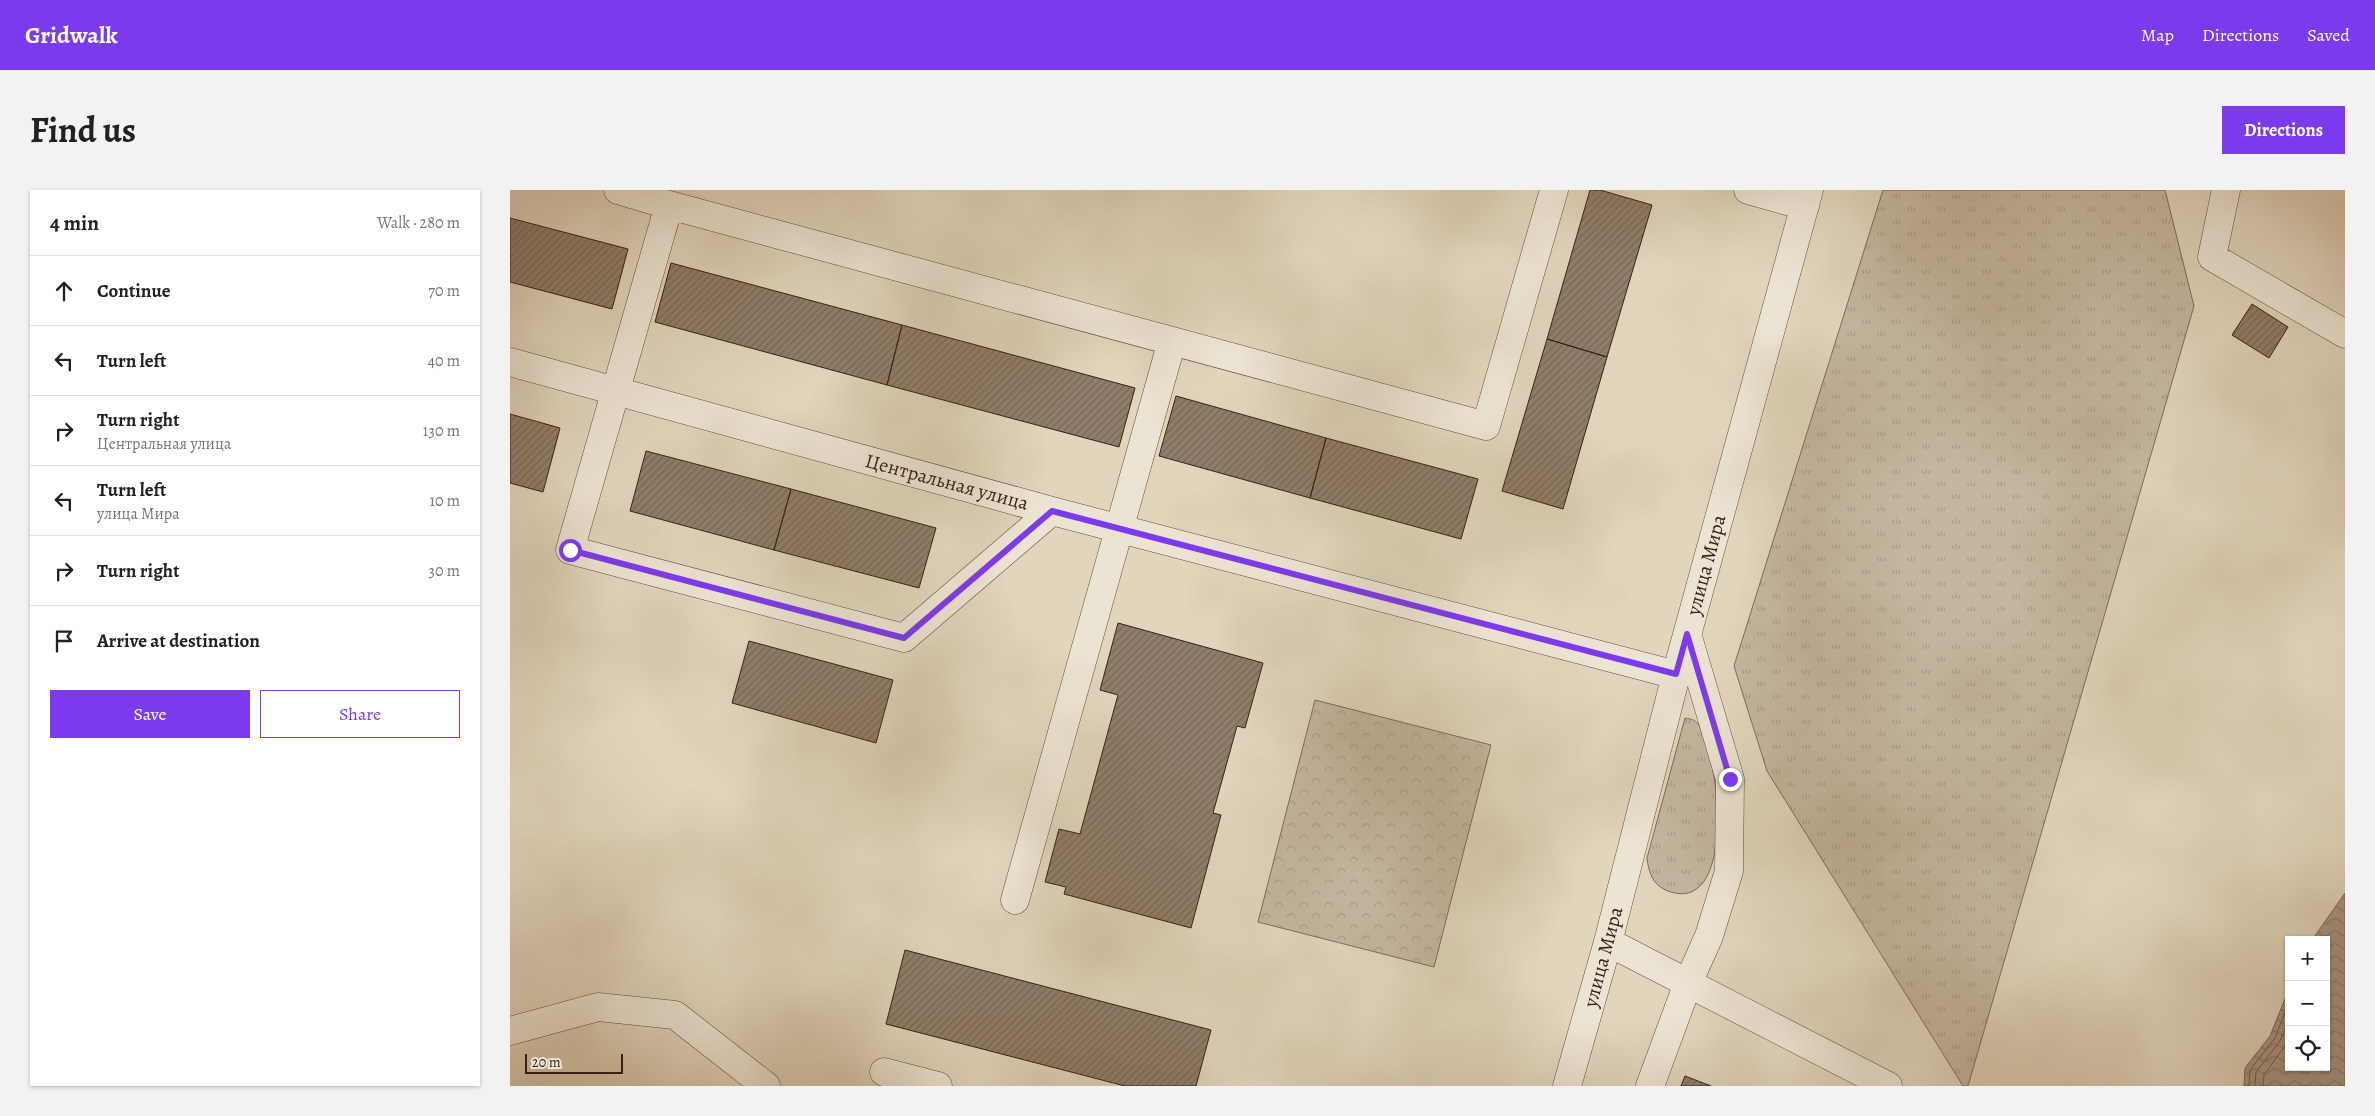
<!DOCTYPE html>
<html lang="en">
<head>
<meta charset="utf-8">
<style>
	:root { --surface:#fff; --page:#f2f2f2; --text:#202124; --muted:#757577; --line:#e0e0e0; --accent:#7c3aed }
	body { margin:0; font-family:Alegreya,serif; background:var(--page); color:var(--text) }
	.controls { position:absolute; right:15px; bottom:15px; display:grid; overflow:hidden; border-radius:0px; box-shadow:0 1px 4px #0004 }
	.controls button { width:45px; height:45px; display:grid; place-items:center; padding:0; border:0; border-bottom:1px solid var(--line); background:var(--surface); color:var(--text); font:25px sans-serif }
	.scale { position:absolute; left:15px; bottom:12px; width:98px; box-sizing:border-box; padding-left:5px; border:2px solid #392012; border-top:0; font-size:14px; line-height:18px; white-space:nowrap; color:#392012; -webkit-text-stroke:4px #ece4d3; paint-order:stroke }
	.stop { position:absolute; width:15px; height:15px; margin:-11px; border:4px solid #7c3aed; border-radius:50%; background:#fff }
	.stop.end { background:#7c3aed; border-color:#fff; box-shadow:0 1px 5px #0008 }
	.list { margin:0; padding:0; list-style:none }
	h2 { display:flex; justify-content:space-between; align-items:center; height:65px; margin:0; padding:0 20px; font-size:21px }
	h2 small { font-size:16px; font-weight:400; color:var(--muted) }
	.list li { display:grid; grid-template-columns:32px 1fr auto; gap:15px; align-items:center; box-sizing:border-box; height:70px; padding:0 20px; border-top:1px solid var(--line) }
	.list b { display:block; font-size:19px; white-space:nowrap }
	.list p { margin:0; font-size:16px; white-space:nowrap; color:var(--muted) }
	.list em { font-size:16px; font-style:normal; color:var(--muted) }
	.actions { display:flex; gap:10px; padding:15px 20px }
	.actions a { flex:1; padding:11px 0; border:1px solid var(--accent); border-radius:0px; text-align:center; font-size:18px; color:var(--accent) }
	.actions .main { background:var(--accent); color:#fff }
	.icon { flex:none; width:28px; height:28px; fill:none; stroke:currentColor; stroke-width:2; stroke-linecap:round; stroke-linejoin:round }
	.map { position:relative; flex:none; width:1835px; height:896px; overflow:hidden; border-radius:0px }
	header { display:flex; align-items:center; gap:30px; box-sizing:border-box; height:70px; padding:0 25px; background:var(--accent); color:#fff }
	header strong { font-size:24px }
	nav { display:flex; gap:28px; margin-inline-start:auto; font-size:18px }
	.intro { display:flex; align-items:center; justify-content:space-between; box-sizing:border-box; height:120px; padding:0 30px }
	h1 { margin:0; font-size:35px }
	.button { padding:12px 22px; border-radius:0px; background:var(--accent); color:#fff; font-size:18px; font-weight:700 }
	main { display:flex; gap:30px; padding:0 30px }
	aside { flex:1; background:var(--surface); border-radius:0px; box-shadow:0 1px 4px #0004 }
	.map>svg:first-child { display:block }
	.grass { fill:url(#grass-tufts); stroke:#7e6b58 }
	.forest { fill:url(#forest-crowns); stroke:#7e6b58 }
	.water { fill:url(#water-waves); stroke:#7c6755 }
	.lines { fill:none; stroke-linecap:round; stroke-linejoin:round }
	.shore { stroke:#705c4a; stroke-width:1 }
	.building { fill:url(#building-hatch); stroke:#392012 }
	.minor-casing { stroke:#634d3c; stroke-width:29 }
	.minor { stroke:#ece4d3; stroke-width:28 }
	.route { stroke:#7c3aed; stroke-width:6 }
	.labels { text-anchor:middle; dominant-baseline:central; stroke-width:4; stroke-linejoin:round; paint-order:stroke }
	.street-label { font-size:20px; fill:#392012; stroke:#ece4d3 }
</style>
</head>
<body>
<header>
<strong>Gridwalk</strong>
<nav><a>Map</a><a>Directions</a><a>Saved</a></nav>
</header>
<div class="intro"><h1>Find us</h1><a class="button">Directions</a></div>
<main>
<aside>
<h2>4 min<small>Walk · 280 m</small></h2>
<ul class="list">
<li><svg class="icon" aria-label="ahead" viewBox="0 0 24 24"><path d="M12 20V5M6 11l6-6 6 6"/></svg><div><b>Continue</b></div><em>70 m</em></li>
<li><svg class="icon" aria-label="left" viewBox="0 0 24 24"><path d="M17 20v-9H6M10 6l-5 5 5 5"/></svg><div><b>Turn left</b></div><em>40 m</em></li>
<li><svg class="icon" aria-label="right" viewBox="0 0 24 24"><path d="M7 20v-9h11M14 6l5 5-5 5"/></svg><div><b>Turn right</b><p>Центральная улица</p></div><em>130 m</em></li>
<li><svg class="icon" aria-label="left" viewBox="0 0 24 24"><path d="M17 20v-9H6M10 6l-5 5 5 5"/></svg><div><b>Turn left</b><p>улица Мира</p></div><em>10 m</em></li>
<li><svg class="icon" aria-label="right" viewBox="0 0 24 24"><path d="M7 20v-9h11M14 6l5 5-5 5"/></svg><div><b>Turn right</b></div><em>30 m</em></li>
<li><svg class="icon" aria-label="arrive" viewBox="0 0 24 24"><path d="M6 21V4h12l-3 4 3 4H6"/></svg><div><b>Arrive at destination</b></div></li>
</ul>
<div class="actions"><a class="main">Save</a><a>Share</a></div>
</aside>
<div class="map">
<svg width="1835" height="896" viewBox="0 0 1835 896">
	<defs>
		<pattern id="grass-tufts" width="24" height="20" patternUnits="userSpaceOnUse" patternTransform="scale(1.25)"><rect width="24" height="20" fill="#c4b69f"/><path d="M3 7l-1-3M5 7V3M7 7l1-3M15 17l-1-3M17 17v-4M19 17l1-3" fill="none" stroke="#a99c88"/></pattern>
		<pattern id="forest-crowns" width="20" height="18" patternUnits="userSpaceOnUse" patternTransform="scale(1.25)"><rect width="20" height="18" fill="#c4b69f"/><path d="M2 6a3 3 0 1 1 6 0M12 15a3 3 0 1 1 6 0" fill="none" stroke="#a99c88"/></pattern>
		<pattern id="water-waves" width="16" height="10" patternUnits="userSpaceOnUse" patternTransform="scale(1.25)"><rect width="16" height="10" fill="#a89782"/><path d="M0 5q4-4 8 0t8 0" fill="none" stroke="#8a7b69"/></pattern>
		<pattern id="building-hatch" width="6" height="6" patternUnits="userSpaceOnUse" patternTransform="scale(1.25)"><rect width="6" height="6" fill="#907e6a"/><path d="M-1 1l2-2M0 6l6-6M5 7l2-2" fill="none" stroke="#776756"/></pattern>
	</defs>
	<rect width="100%" height="100%" fill="#e1d5bc"/>
	<filter id="stains"><feTurbulence type="fractalNoise" baseFrequency=".004" numOctaves="4"/><feColorMatrix values="0 0 0 0 .2 0 0 0 0 .09 0 0 0 0 .02 0 0 0 .5 -.17"/></filter>
	<radialGradient id="worn" r=".72"><stop offset=".6" stop-color="#630" stop-opacity="0"/><stop offset="1" stop-color="#630" stop-opacity=".3"/></radialGradient>
	<path class="grass" d="M1373,0H1655L1684,116L1458,896H1453L1257,581L1224,476Z
		M1175,528C1182,529 1186,530 1190,537C1209,567 1227,726 1158,701C1143,695 1139,684 1137,668Z"/>
	<path class="forest" d="M805,510L981,555L924,777L748,732Z"/>
	<path class="water" d="M1835,703V896H1734L1735,878L1760,846L1779,799V877H1816V750H1802Z"/>
	<g class="lines">
		<path class="shore" d="M1739,896L1740,880L1765,848L1779,812
			M1745,896L1746,882L1770,851L1779,830
			M1753,896L1754,885L1779,850"/>
	</g>
	<path class="building" d="M1080,0H1090L1142,15L1097,167L1037,149Z
		M0,28L118,59L102,119L0,92Z
		M161,73L392,135L377,195L145,132Z
		M1742,114L1778,137L1759,168L1722,145Z
		M392,135L625,198L609,257L377,195Z
		M1037,149L1097,167L1053,319L992,301Z
		M666,206L816,248L800,308L649,266Z
		M0,224L50,238L33,302L0,293Z
		M816,248L968,289L951,349L800,308Z
		M136,261L281,299L264,360L120,321Z
		M281,299L426,338L409,398L264,360Z
		M608,433L753,473L735,538L727,536L703,623L711,625L681,738L554,704L556,697L535,692L549,639L570,644L608,505L590,500Z
		M239,451L383,490L366,553L222,513Z
		M395,760L701,840L686,896H615L376,834Z
		M1175,886L1201,896H1171Z"/>
	<g class="lines">
		<defs>
			<path id="minor" d="M108,0L159,15
				M1238,0L1295,16
				M1716,0L1702,67L1835,144
				M0,172L542,321L1166,485
				M542,321L394,448L60,360L159,15L976,236L1044,0
				M505,710L662,151
				M1098,752L1378,896
				M0,841L88,817L165,825L256,896
				M374,882L428,896
				M1057,896L1098,752L1166,485L1299,0
				M1140,896L1178,793L1199,746L1219,681L1220,589L1177,444"/>
		</defs>
		<use href="#minor" class="minor-casing"/>
		<use href="#minor" class="minor"/>
	</g>
	<g class="lines">
		<path class="route" d="M60,360L394,448L542,321L1166,484L1177,444L1220,589"/>
	</g>
	<g class="labels">
		<g class="street-label">
			<text transform="translate(437 292) rotate(15)">Центральная улица</text>
			<text transform="translate(1196 375) rotate(-75)">улица Мира</text>
			<text transform="translate(1093 767) rotate(-75)">улица Мира</text>
		</g>
	</g>
	<rect width="100%" height="100%" filter="url(#stains)"/>
	<rect width="100%" height="100%" fill="url(#worn)"/>
</svg>
<div class="controls">
<button>+</button>
<button>−</button>
<button><svg class="icon" aria-label="locate" viewBox="0 0 24 24"><circle cx="12" cy="12" r="6"/><path d="M12 2v4M12 18v4M2 12h4M18 12h4"/></svg></button>
</div>
<div class="scale">20 m</div>
<div class="stop" style="left:60px;top:360px"></div>
<div class="stop end" style="left:1220px;top:589px"></div>
</div>
</main>
</body>
</html>
